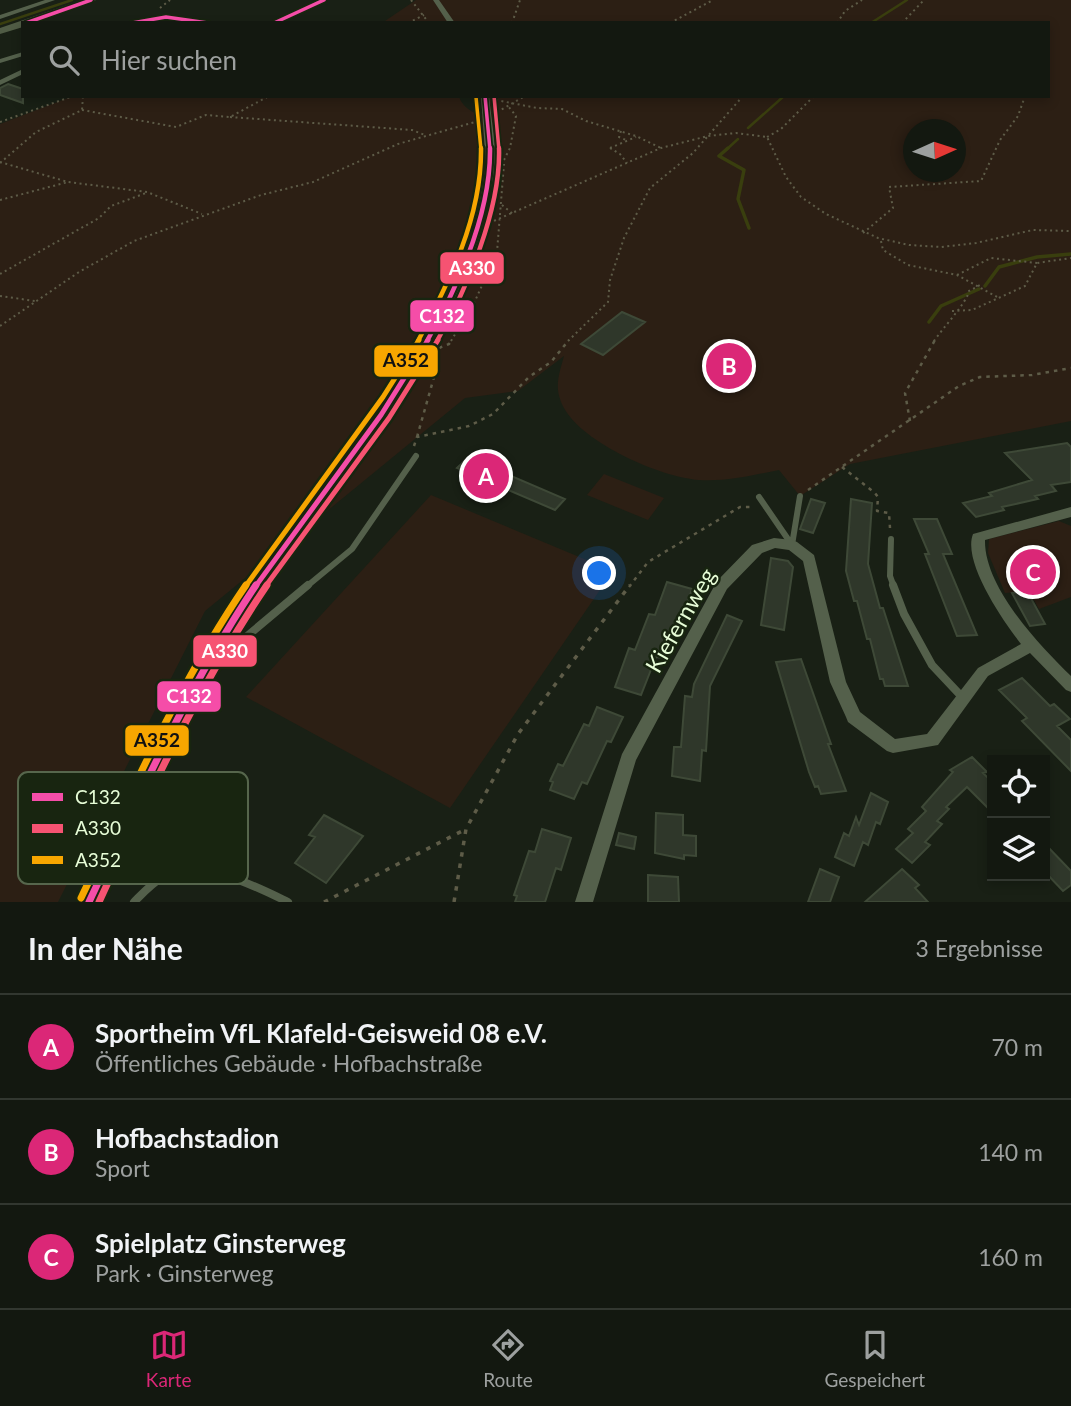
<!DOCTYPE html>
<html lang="de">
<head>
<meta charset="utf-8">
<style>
	:root { --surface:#131810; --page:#1c2119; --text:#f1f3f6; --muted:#9da09f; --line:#323730; --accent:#db2777 }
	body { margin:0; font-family:Lato,sans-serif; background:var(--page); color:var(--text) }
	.controls { position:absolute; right:21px; bottom:21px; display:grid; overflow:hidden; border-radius:0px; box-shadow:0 4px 10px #0003 }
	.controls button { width:63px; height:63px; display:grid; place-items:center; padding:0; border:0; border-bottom:2px solid var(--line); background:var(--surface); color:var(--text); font:35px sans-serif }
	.compass { position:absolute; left:903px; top:119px; width:63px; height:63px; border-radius:50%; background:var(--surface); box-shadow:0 4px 10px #0003; rotate:87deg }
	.you { position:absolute; left:600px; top:574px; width:24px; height:24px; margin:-18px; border:5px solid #fff; border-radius:50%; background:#1a73e8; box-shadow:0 0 0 10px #1a73e833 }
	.badge { display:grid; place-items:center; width:46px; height:46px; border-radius:50%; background:var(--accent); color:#fff; font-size:23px; font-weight:700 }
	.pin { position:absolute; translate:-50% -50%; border:4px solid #fff; box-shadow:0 2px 7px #0006 }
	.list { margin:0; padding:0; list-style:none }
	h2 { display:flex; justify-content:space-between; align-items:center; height:91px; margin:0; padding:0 28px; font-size:30px }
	h2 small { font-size:23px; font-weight:400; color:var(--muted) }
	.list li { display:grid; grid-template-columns:46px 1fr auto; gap:21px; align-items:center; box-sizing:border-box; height:105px; padding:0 28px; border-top:2px solid var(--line) }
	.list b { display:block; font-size:26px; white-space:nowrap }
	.list p { margin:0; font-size:23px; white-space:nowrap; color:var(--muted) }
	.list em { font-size:23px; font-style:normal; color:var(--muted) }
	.icon { flex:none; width:38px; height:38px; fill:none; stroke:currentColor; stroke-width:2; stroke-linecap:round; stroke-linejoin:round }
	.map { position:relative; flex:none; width:1071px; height:902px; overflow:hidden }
	.search { position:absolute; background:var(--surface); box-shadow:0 4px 10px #0003; left:21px; right:21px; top:21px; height:77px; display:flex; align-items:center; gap:18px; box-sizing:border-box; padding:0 24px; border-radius:0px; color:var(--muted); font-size:26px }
	.sheet { height:406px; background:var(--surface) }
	nav { display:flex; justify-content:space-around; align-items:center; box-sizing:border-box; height:98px; border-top:2px solid var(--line); background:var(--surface); font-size:19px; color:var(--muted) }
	nav a { display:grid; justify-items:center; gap:4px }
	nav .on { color:var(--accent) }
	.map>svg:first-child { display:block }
	.green { fill:#2c1f14; fill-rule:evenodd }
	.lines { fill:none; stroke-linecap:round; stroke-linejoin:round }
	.stream-far1 { stroke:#393e0e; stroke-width:2.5 }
	.stream { stroke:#393e0e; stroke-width:3.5 }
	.building { fill:#2f372a; stroke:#3e4937; stroke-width:2 }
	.path-far2 { stroke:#5e5c48; stroke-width:2; stroke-dasharray:2 3.5; stroke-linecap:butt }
	.path-far1 { stroke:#5e5c48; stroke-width:2.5; stroke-dasharray:3.5 5; stroke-linecap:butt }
	.path { stroke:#5e5c48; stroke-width:3.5; stroke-dasharray:4.5 7; stroke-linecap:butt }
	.lane-far1 { stroke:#54604b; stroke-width:6 }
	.lane { stroke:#54604b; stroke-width:8 }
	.street { fill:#54604b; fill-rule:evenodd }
	.secondary { fill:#505c45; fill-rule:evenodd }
	.bus-1-far3-casing { stroke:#182510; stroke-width:7 }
	.bus-1-far2-casing { stroke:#182510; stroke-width:9 }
	.bus-1-far1-casing { stroke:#182510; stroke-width:10 }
	.bus-1-casing { stroke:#182510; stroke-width:12 }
	.bus-2-far3-casing { stroke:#182510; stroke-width:7 }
	.bus-2-far2-casing { stroke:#182510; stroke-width:9 }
	.bus-2-far1-casing { stroke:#182510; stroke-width:10 }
	.bus-2-casing { stroke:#182510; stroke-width:12 }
	.bus-3-far3-casing { stroke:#182510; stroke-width:7 }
	.bus-3-far2-casing { stroke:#182510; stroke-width:9 }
	.bus-3-far1-casing { stroke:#182510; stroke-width:10 }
	.bus-3-casing { stroke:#182510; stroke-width:12 }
	.bus-1-far3 { stroke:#f54da8; stroke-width:3.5 }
	.bus-1-far2 { stroke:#f54da8; stroke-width:4.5 }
	.bus-1-far1 { stroke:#f54da8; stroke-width:5 }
	.bus-1 { stroke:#f54da8; stroke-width:7 }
	.bus-2-far3 { stroke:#f65372; stroke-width:3.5 }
	.bus-2-far2 { stroke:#f65372; stroke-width:4.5 }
	.bus-2-far1 { stroke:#f65372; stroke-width:5 }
	.bus-2 { stroke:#f65372; stroke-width:7 }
	.bus-3-far3 { stroke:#f7a600; stroke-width:3.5 }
	.bus-3-far2 { stroke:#f7a600; stroke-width:4.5 }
	.bus-3-far1 { stroke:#f7a600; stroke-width:5 }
	.bus-3 { stroke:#f7a600; stroke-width:7 }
	.labels { text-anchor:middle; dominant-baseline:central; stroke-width:5; stroke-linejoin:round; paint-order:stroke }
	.near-street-label { font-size:23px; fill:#e7fdd7; stroke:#182510 }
	.key { fill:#182510; stroke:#56664c; stroke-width:2 }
	.key-label { font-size:19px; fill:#e7fdd7 }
	.line-badge { stroke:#182510; stroke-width:2.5 }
	.badge-label { font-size:19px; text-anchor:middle; font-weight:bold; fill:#fff }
	.pale-badge-label { font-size:19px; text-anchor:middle; font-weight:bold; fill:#111 }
</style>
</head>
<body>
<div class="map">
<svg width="1071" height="902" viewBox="0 0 1071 902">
	<rect width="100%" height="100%" fill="#192015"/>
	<path class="green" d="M416,0H1071V421L850,464L800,496L779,470C754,475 725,482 699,480C660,477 583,443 564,408C553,388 559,375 564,356L518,391L465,398L205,611L58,902H0V124L73,96H459C461,106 474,114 483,116L480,96H1048V23H382ZM914,130H956V172H914Z
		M604,474L664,498L648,520L587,495Z
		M431,495L613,571L450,808L246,697Z
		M1059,521L1071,526V597L1039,609L1029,591L1005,593L988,553L989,539Z"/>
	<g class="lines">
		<path class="stream-far1" d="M871,23L907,0
			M0,24L72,0
			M748,128L784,96
			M726,150L738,139"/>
		<path class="stream" d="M728,148L719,156L744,170L738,199L749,228
			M985,286L999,267L1037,257L1071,254
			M929,322L941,306L979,289"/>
	</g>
	<path class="building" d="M8,84L23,89V103L0,95V88Z
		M622,312L645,322L603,355L581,344Z
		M1067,443L1071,447V482L1051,485L1056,491L1035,496L1038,499L1002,507L1004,510L976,517L963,503L992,496L989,493L1032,480L1005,453Z
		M472,454L506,468L502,472L565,499L555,510L457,468Z
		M811,499L825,503L813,533L800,529Z
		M851,499L872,503L868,564L880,608H883L908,686H885L883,679H880L870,639H867L857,601H854L846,571Z
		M914,519H937L952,554H943L977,635L957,636L925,554H929Z
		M771,558L788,561L793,567L784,630L761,625Z
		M667,582L692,589L681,623L675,622L662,658L656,657L641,695L615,687L629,648L635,650L649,614L655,615Z
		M1027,591L1045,624L1030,626L1012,593Z
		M727,615L742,621L710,686L706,751L702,750L700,781L672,776L674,747H681L685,696L692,697L694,684Z
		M801,659L831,744H828L846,791L821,794L818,786L815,787L809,772L776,662Z
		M1022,678L1050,706L1054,704L1070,719L1057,726L1071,740V771L1022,721L1027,718L999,690Z
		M597,707L623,717L611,742L607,741L587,784L582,782L574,799L550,790L553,782L550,781L558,764L563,766L584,724L589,726Z
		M972,757L987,772L983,773L992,782V812L967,787L946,807L949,809L937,821L942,824L925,842L930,845L912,863L896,849L913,833L908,829L926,811L922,807L953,772L950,770Z
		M871,793L888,802L880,824L876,822L868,845L863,842L854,866L835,857L844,833L849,836L856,817L859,825Z
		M656,813L683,815V835L696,836V856L684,855V859L655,853Z
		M324,815L363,836L326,883L295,863L315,837L309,835Z
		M542,829L571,838L561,870L556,868L545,902H515L517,896L514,895L529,851L535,852Z
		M619,833L636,837L634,849L616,845Z
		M1045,844L1071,871V885L1063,891L1045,872Z
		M820,869L839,877L830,902H808Z
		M902,869L919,885L915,888L928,902H865Z
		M648,875L678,877L679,902H648Z"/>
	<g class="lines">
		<path class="path-far2" d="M411,0L429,23
			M160,8L170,0
			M408,23L424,15
			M512,23L520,0
			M670,23L713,0
			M837,23L845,11L862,0
			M902,23L924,0
			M496,100L537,108L562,109L586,121L636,136L661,148
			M82,110L176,127L206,115L230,117L269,96
			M497,112L525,96
			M230,117L412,130L425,135
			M0,122L73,96
			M621,131L619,137L626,140
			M767,137L781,129L814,96
			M610,148L636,137
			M610,148L620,154L627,163
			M504,160L510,148L516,116L508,106
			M0,162L68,182L147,192L202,214
			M0,163L36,132L82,110L83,96
			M0,200L68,182
			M502,205L513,214
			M489,223L661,148L708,136L736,133L767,137L786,177L801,197L826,214L878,238L909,245L941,247L976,243L1033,230L1071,231
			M863,233L893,208L889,187L981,181L1000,140L1018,116L1025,96
			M881,241L883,250L908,265L957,275L999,298
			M0,274L99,218L111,206L146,193
			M957,275L991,258L1037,263
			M0,296L35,301
			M952,311L972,310L1025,286L1037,263L1071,258
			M0,326L79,272L134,241L261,195L313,182L398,144L475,122
			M451,341L475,301L497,252L504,164
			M568,341L608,302L610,280L624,238L650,188L693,153L743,96
			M934,341C942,329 968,301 969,291L980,285"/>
		<path class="path-far1" d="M439,348L449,344L452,340
			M910,421L905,393L935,340
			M417,437L438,363L432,360
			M414,446L417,437L469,426L493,414L529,377L551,362L569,340
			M842,467L875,493L878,497L877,511L889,513L890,528
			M808,490L959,386L980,377L1032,375L1071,368
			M629,587L648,562L740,507H753"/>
		<path class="path" d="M324,902L466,829
			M454,902L466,829L518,734L630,585"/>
		<path class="lane-far1" d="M759,497L792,545L800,496
			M891,539L890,576L894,587
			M306,587L352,549L416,456"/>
		<path class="lane" d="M893,585L904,614L932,665L963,698
			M220,648L246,637L308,585
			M134,902C143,893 152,883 163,877C202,858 253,885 288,902"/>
		<path class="street" d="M45,0H55L0,19V15Z
			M319,0H327L279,23H270Z
			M433,0H439L455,23H448Z
			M166,15L210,21L213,23C198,23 182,19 167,19C154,19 140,23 127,23Z
			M23,52V56L0,63V59Z
			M23,69V74L0,85V80Z
			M481,96H489C491,118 496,143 495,165C494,177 490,190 488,201C460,352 326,487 245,614C187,705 143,805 98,902H80L154,749L213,642L272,552L363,431L406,368L444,302L472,234L486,165Z
			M1071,507V517L985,540C984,587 1039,645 1071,676V692L1066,690L1030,653L988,676L938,745L893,753L887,751L848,722L846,717L830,682L803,561L789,550L775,548L762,553L727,589L636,760L593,902H575L622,754L717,581L752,545L774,538L792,540L797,542L814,555L846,682L860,712L895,739L927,734L978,668L1021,644C1004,622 962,562 973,534Z"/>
		<path class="secondary" d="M82,0H96L35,23H23V27L0,34V28Z"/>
		<defs>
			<path id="bus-1-far3" d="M26,23L91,0
				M132,23L166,17L208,23
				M274,23L324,0
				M485,96L490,150"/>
			<path id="bus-1-far2" d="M427,341C458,286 491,212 490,148"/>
			<path id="bus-1-far1" d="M255,587L381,415L428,340"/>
			<path id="bus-1" d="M89,902C140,794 189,685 256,585"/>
			<path id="bus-2-far3" d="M494,96L499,150"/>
			<path id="bus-2-far2" d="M437,341C467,289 501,209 499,148"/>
			<path id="bus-2-far1" d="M265,587L389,418L438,340"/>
			<path id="bus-2" d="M99,902C149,793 199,685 267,585"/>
			<path id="bus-3-far3" d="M476,97L481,150"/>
			<path id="bus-3-far2" d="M418,341C449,282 482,217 481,148"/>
			<path id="bus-3-far1" d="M245,587L383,397L419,340"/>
			<path id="bus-3" d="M81,898C132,792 179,683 246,585"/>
		</defs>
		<use href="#bus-1-far3" class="bus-1-far3-casing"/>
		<use href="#bus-1-far2" class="bus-1-far2-casing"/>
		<use href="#bus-1-far1" class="bus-1-far1-casing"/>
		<use href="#bus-1" class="bus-1-casing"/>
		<use href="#bus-2-far3" class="bus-2-far3-casing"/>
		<use href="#bus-2-far2" class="bus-2-far2-casing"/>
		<use href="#bus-2-far1" class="bus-2-far1-casing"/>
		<use href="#bus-2" class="bus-2-casing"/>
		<use href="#bus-3-far3" class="bus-3-far3-casing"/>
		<use href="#bus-3-far2" class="bus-3-far2-casing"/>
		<use href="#bus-3-far1" class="bus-3-far1-casing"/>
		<use href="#bus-3" class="bus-3-casing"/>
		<use href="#bus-1-far3" class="bus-1-far3"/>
		<use href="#bus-1-far2" class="bus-1-far2"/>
		<use href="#bus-1-far1" class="bus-1-far1"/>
		<use href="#bus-1" class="bus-1"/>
		<use href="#bus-2-far3" class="bus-2-far3"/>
		<use href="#bus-2-far2" class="bus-2-far2"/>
		<use href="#bus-2-far1" class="bus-2-far1"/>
		<use href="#bus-2" class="bus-2"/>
		<use href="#bus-3-far3" class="bus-3-far3"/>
		<use href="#bus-3-far2" class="bus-3-far2"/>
		<use href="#bus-3-far1" class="bus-3-far1"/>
		<use href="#bus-3" class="bus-3"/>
	</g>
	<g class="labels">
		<g class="near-street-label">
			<text transform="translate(680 620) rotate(-60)">Kiefernweg</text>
		</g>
	</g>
	<rect x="18" y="772" width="230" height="112" rx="10" class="key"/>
	<rect x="32" y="793" width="31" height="8" fill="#f54da8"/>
	<rect x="32" y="824" width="31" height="9" fill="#f65372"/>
	<rect x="32" y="856" width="31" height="8" fill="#f7a600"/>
	<g class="key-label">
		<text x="75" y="804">C132</text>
		<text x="75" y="835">A330</text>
		<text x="75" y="867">A352</text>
	</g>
	<g class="line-badge">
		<rect x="439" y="251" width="66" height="34" rx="7" fill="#f65372"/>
		<rect x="409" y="299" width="66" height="34" rx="7" fill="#f54da8"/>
		<rect x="373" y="344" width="66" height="34" rx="7" fill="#f7a600"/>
		<rect x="192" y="634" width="66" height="34" rx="7" fill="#f65372"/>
		<rect x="156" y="680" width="66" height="33" rx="7" fill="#f54da8"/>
		<rect x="124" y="724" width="66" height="33" rx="7" fill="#f7a600"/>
	</g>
	<g class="badge-label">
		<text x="472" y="275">A330</text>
		<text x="442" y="323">C132</text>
		<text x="225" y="658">A330</text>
		<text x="189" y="703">C132</text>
	</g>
	<g class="pale-badge-label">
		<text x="406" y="367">A352</text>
		<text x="157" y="747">A352</text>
	</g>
</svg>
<div class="controls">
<button><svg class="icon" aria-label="locate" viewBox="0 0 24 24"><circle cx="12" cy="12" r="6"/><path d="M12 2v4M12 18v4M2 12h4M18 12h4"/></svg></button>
<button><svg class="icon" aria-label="layers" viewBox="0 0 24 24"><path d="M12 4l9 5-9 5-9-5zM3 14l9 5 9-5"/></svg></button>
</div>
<svg class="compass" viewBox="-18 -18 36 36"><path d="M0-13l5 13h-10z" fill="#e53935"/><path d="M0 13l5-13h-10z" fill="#9da09f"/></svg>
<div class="you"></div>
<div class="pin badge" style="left:486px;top:476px">A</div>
<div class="pin badge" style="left:729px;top:366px">B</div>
<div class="pin badge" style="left:1033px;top:572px">C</div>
<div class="search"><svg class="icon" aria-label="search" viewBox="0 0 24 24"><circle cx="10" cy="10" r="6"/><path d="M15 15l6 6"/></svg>Hier suchen</div>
</div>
<section class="sheet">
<h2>In der Nähe<small>3 Ergebnisse</small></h2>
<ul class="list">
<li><span class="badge">A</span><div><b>Sportheim VfL Klafeld-Geisweid 08 e.V.</b><p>Öffentliches Gebäude · Hofbachstraße</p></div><em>70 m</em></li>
<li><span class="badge">B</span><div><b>Hofbachstadion</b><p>Sport</p></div><em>140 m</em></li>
<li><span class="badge">C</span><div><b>Spielplatz Ginsterweg</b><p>Park · Ginsterweg</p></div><em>160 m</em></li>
</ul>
</section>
<nav>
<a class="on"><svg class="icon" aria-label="map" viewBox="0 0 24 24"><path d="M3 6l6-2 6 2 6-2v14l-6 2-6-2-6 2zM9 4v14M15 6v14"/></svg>Karte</a>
<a><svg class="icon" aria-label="directions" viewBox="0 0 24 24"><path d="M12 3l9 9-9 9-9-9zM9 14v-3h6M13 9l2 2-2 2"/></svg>Route</a>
<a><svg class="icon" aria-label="saved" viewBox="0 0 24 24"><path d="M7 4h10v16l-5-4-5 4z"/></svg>Gespeichert</a>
</nav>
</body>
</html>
